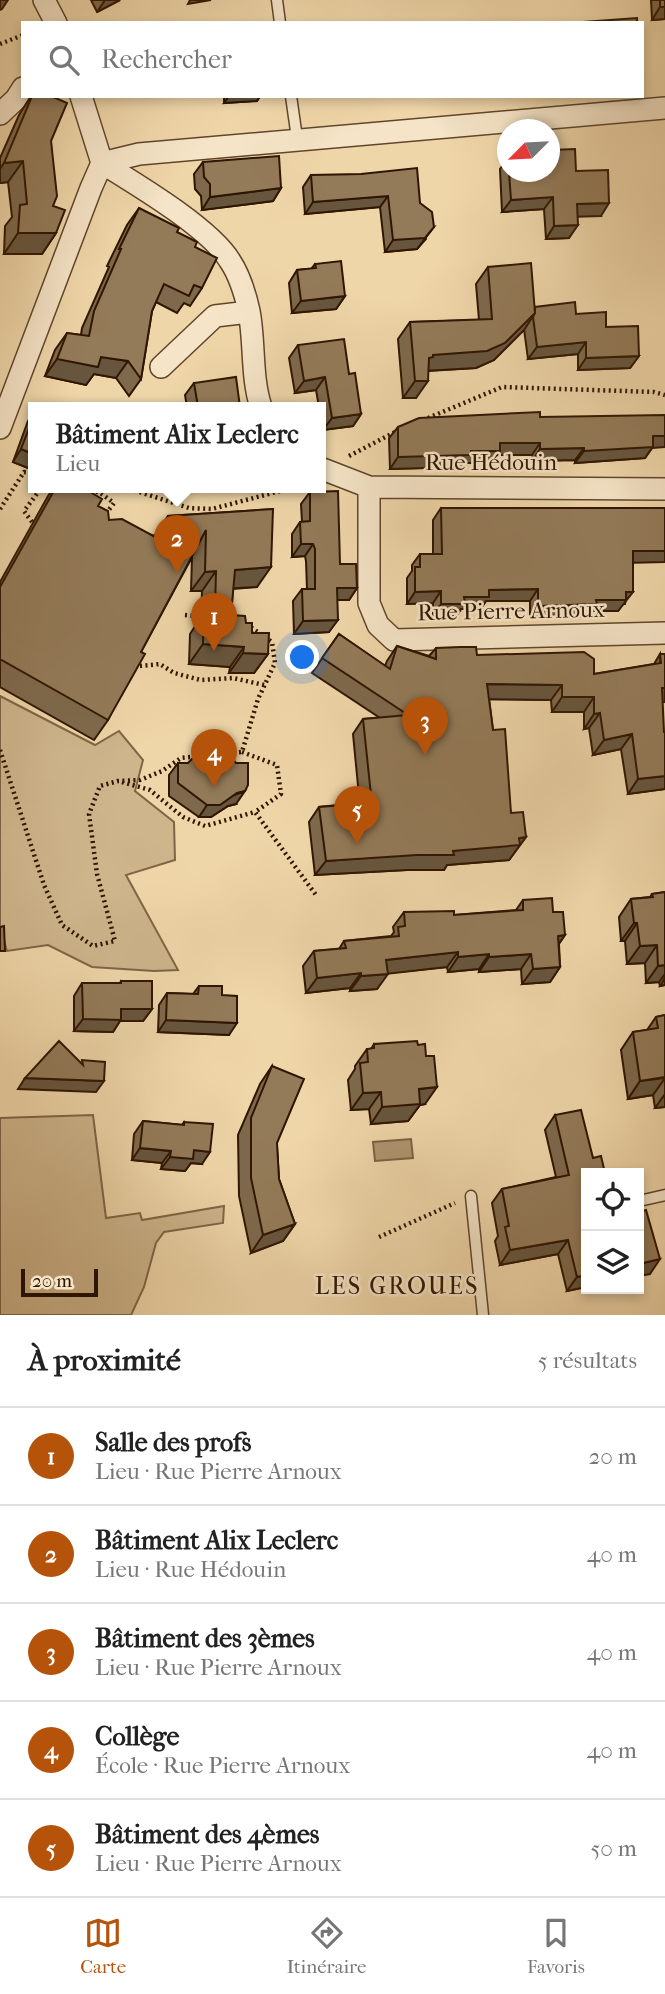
<!DOCTYPE html>
<html lang="fr">
<head>
<meta charset="utf-8">
<style>
	:root { --surface:#fff; --page:#f6f6f6; --text:#222; --muted:#767676; --line:#e0e0e0; --accent:#b45309 }
	body { margin:0; font-family:"IM FELL French Canon",serif; background:var(--page); color:var(--text) }
	.controls { position:absolute; right:21px; bottom:21px; display:grid; overflow:hidden; border-radius:0px; box-shadow:0 4px 10px #0003 }
	.controls button { width:63px; height:63px; display:grid; place-items:center; padding:0; border:0; border-bottom:2px solid var(--line); background:var(--surface); color:var(--text); font:35px sans-serif }
	.compass { position:absolute; left:497px; top:119px; width:63px; height:63px; border-radius:50%; background:var(--surface); box-shadow:0 4px 10px #0003; rotate:246deg }
	.scale { position:absolute; left:21px; bottom:18px; width:77px; box-sizing:border-box; padding-left:7px; border:4px solid #2f1600; border-top:0; font-size:19px; line-height:24px; white-space:nowrap; color:#2f1600; -webkit-text-stroke:5px #f5e4c7; paint-order:stroke }
	.you { position:absolute; left:303px; top:658px; width:24px; height:24px; margin:-18px; border:5px solid #fff; border-radius:50%; background:#1a73e8; box-shadow:0 0 0 10px #1a73e833 }
	.badge { display:grid; place-items:center; width:46px; height:46px; border-radius:50%; background:var(--accent); color:#fff; font-size:23px; font-weight:700 }
	.pin { position:absolute; translate:-50% -58px; filter:drop-shadow(0 2px 4px #0008) }
	.pin::after { content:''; position:absolute; top:37px; width:24px; height:21px; background:inherit; clip-path:polygon(0 0,100% 0,50% 100%) }
	.popup { position:absolute; left:28px; top:402px; width:298px; height:91px; box-sizing:border-box; display:grid; place-content:center; border-radius:0px; background:var(--surface); filter:drop-shadow(0 2px 5px #0005); font-size:23px; white-space:nowrap; color:var(--muted) }
	.popup b { font-size:26px; color:var(--text) }
	.popup::after { content:''; position:absolute; left:50%; top:100%; margin-left:-14px; border:14px solid transparent; border-top-color:var(--surface) }
	.list { margin:0; padding:0; list-style:none }
	h2 { display:flex; justify-content:space-between; align-items:center; height:91px; margin:0; padding:0 28px; font-size:30px }
	h2 small { font-size:23px; font-weight:400; color:var(--muted) }
	.list li { display:grid; grid-template-columns:46px 1fr auto; gap:21px; align-items:center; box-sizing:border-box; height:98px; padding:0 28px; border-top:2px solid var(--line) }
	.list b { display:block; font-size:26px; white-space:nowrap }
	.list p { margin:0; font-size:23px; white-space:nowrap; color:var(--muted) }
	.list em { font-size:23px; font-style:normal; color:var(--muted) }
	.icon { flex:none; width:38px; height:38px; fill:none; stroke:currentColor; stroke-width:2; stroke-linecap:round; stroke-linejoin:round }
	.map { position:relative; flex:none; width:665px; height:1315px; overflow:hidden }
	.search { position:absolute; background:var(--surface); box-shadow:0 4px 10px #0003; left:21px; right:21px; top:21px; height:77px; display:flex; align-items:center; gap:18px; box-sizing:border-box; padding:0 24px; border-radius:0px; color:var(--muted); font-size:26px }
	.sheet { height:581px; background:var(--surface) }
	nav { display:flex; justify-content:space-around; align-items:center; box-sizing:border-box; height:98px; border-top:2px solid var(--line); background:var(--surface); font-size:19px; color:var(--muted) }
	nav a { display:grid; justify-items:center; gap:4px }
	nav .on { color:var(--accent) }
	.map>svg:first-child { display:block }
	.green { fill:#ceb58c; stroke:#7e6646; stroke-width:2 }
	.water { fill:#ae9570; stroke:#7b6243; stroke-width:2 }
	.lines { fill:none; stroke-linecap:round; stroke-linejoin:round }
	.lane-casing { stroke:#5f462a; stroke-width:13 }
	.street-casing { stroke:#5f462a; stroke-width:24 }
	.path { stroke:#2f1600; stroke-width:4.5; stroke-dasharray:2 3.5; stroke-linecap:butt }
	.lane { stroke:#f5e4c7; stroke-width:10 }
	.street { stroke:#f5e4c7; stroke-width:21 }
	.wall { fill:#7e694c; stroke:#2f1600; stroke-width:2 }
	.shaded-wall { fill:#67553e; stroke:#2f1600; stroke-width:2 }
	.building { fill:#937a58; stroke:#2f1600; stroke-width:2 }
	.labels { text-anchor:middle; dominant-baseline:central; stroke-width:5; stroke-linejoin:round; paint-order:stroke }
	.street-label { font-size:23px; fill:#2f1600; stroke:#f5e4c7 }
	.neighbourhood-label { font-size:24px; letter-spacing:2px; fill:#2f1600; stroke:#f5e4c7 }
</style>
</head>
<body>
<div class="map">
<svg width="665" height="1315" viewBox="0 0 665 1315">
	<rect width="100%" height="100%" fill="#efd6a9"/>
	<filter id="stains"><feTurbulence type="fractalNoise" baseFrequency=".00286" numOctaves="4"/><feColorMatrix values="0 0 0 0 .2 0 0 0 0 .09 0 0 0 0 .02 0 0 0 .5 -.17"/></filter>
	<radialGradient id="worn" r=".72"><stop offset=".6" stop-color="#630" stop-opacity="0"/><stop offset="1" stop-color="#630" stop-opacity=".3"/></radialGradient>
	<path class="green" d="M0,696L95,745L119,731L143,760L135,791L174,822L175,860L126,875L178,970L154,971L92,967L48,945L7,951L0,927Z
		M93,1115L106,1218L140,1213L142,1220L224,1206L223,1223L164,1232L156,1243L144,1287L131,1315H0V1118Z"/>
	<path class="water" d="M411,1139L413,1158L375,1161L373,1142Z"/>
	<g class="lines">
		<defs>
			<path id="lane" d="M277,0L280,23
				M291,96L297,138
				M471,1196L483,1315
				M639,1201L665,1195"/>
			<path id="street" d="M44,0L56,23
				M81,96L102,163
				M0,114L16,99L23,88
				M102,163C136,184 210,228 230,261C240,276 245,293 249,311C255,342 251,377 261,407
				M161,367L215,316L249,312
				M0,428L91,188L102,163L139,154L665,108
				M320,468L369,487L665,489
				M369,487V603L378,625L394,640L665,633"/>
		</defs>
		<use href="#lane" class="lane-casing"/>
		<use href="#street" class="street-casing"/>
		<path class="path" d="M0,44L23,35
			M428,418L502,387L654,392L665,395
			M349,456L397,431
			M124,487L189,508L212,509L295,487
			M85,491L99,492L114,503L105,515
			M0,509L24,472L33,473
			M32,522L24,511L42,487
			M185,615L207,617
			M140,666L160,664L174,673L201,680L233,678L264,685
			M0,750L44,885L62,925L93,946L115,941L97,874L89,814L100,786L118,781L140,780L162,771L181,758L208,755
			M242,752L277,765L281,794L255,812
			M217,754L242,752L258,699L275,663L272,642L249,626
			M122,782L150,790L183,817L205,826L255,812L316,895
			M379,1237L455,1203"/>
		<use href="#lane" class="lane"/>
		<use href="#street" class="street"/>
	</g>
	<path class="wall" d="M91,0H120L97,12Z
		M651,0H665V19L652,20Z
		M31,96H51V141L53,206L56,233L42,254H4L5,226L12,217L8,182L0,183V155V158L19,115Z
		M224,96H260L257,101L224,103Z
		M551,150L576,171L601,216H578L569,238L546,239L544,209L502,212L500,169L508,158V172H550V152Z
		M203,162L281,188L273,201L202,210L201,196L195,189L194,174Z
		M311,175L420,203L426,239L417,249L385,252L380,207L305,214L303,187Z
		M139,208L177,232L195,247L202,288L190,306L184,303L177,313L156,302L152,311L141,379L129,396L116,378L94,374L86,385L45,376L55,350L67,333L81,335L82,328L109,267L107,266L127,225Z
		M315,264L345,296L336,309L292,313L289,283L297,270L311,269Z
		M488,267L535,307L576,314L606,327L639,356L630,368L578,370V354L528,359L524,329L494,360L476,368L428,371L416,398H403L398,339L410,322L479,320L476,284Z
		M298,345L349,374L361,414L353,426L323,430L320,407H319L316,390L295,393L289,358Z
		M194,383L240,407H187L185,395Z
		M33,414V470L13,462L28,421Z
		M540,417L652,448L645,458L575,463V460L532,461V455H497L491,463H465L462,467L390,469L389,438L398,427Z
		M54,487H82L109,520L154,536L168,516L273,509L257,587L233,589L231,615L246,623L268,654L254,673H229L230,667L189,664L190,634L201,617L202,591H191L192,557L141,652L108,720L94,740L0,687V582L48,496Z
		M310,492L340,564L357,588L349,600H337L329,632L294,634L293,601L302,589H307L306,561L305,556L292,557V534L300,522H302L301,504Z
		M441,508L633,563L625,604H623L618,611H592L589,616L530,617V601H486L481,608L461,609L457,615L433,616V603L407,604V578L412,571V565L420,554H433V520Z
		M339,634L385,666L387,661L397,646L429,656L436,648L594,674L654,664L660,654L665,789L628,794L621,749L593,755L589,728L584,729V712H552L551,700L489,699L493,730L511,813L526,837L509,860L447,865L444,870H407L315,875L309,822L319,807L349,804L354,797L359,796L353,734L363,719L380,718L312,673Z
		M178,763L236,804L228,806L211,817H199L169,796V775Z
		M665,892V985L660,986L659,982L646,983L645,963L627,964L625,941H621L619,917L631,899L650,897L652,894Z
		M523,900L553,912L565,935L559,944L560,967L550,982L522,984L521,969L479,972V969L448,972L447,967L388,973L377,989L350,991V988L306,993L303,966L314,951L339,949L344,941L391,936L394,932L393,927L404,912L454,915L516,910Z
		M121,981L152,1009L143,1021H120L113,1032L74,1031V996L82,983H120Z
		M199,986L222,995L229,1035L158,1032L159,1005L167,993L193,994Z
		M665,1015V1107L655,1108L653,1095L628,1099L621,1050L633,1032L647,1030L656,1017Z
		M374,1044L425,1104L420,1105L408,1121L371,1124L369,1109L351,1110L348,1080L355,1069V1066L367,1049H371Z
		M272,1066L279,1179L295,1224L283,1241L251,1253L239,1196L238,1135L260,1084Z
		M555,1115L586,1173V1287L567,1291L558,1254L500,1265L495,1241L498,1236L492,1203L502,1189L556,1177L545,1130Z
		M143,1121L182,1125L184,1122L202,1164L191,1163L185,1171L161,1169L162,1163L132,1160L134,1134Z"/>
	<path class="shaded-wall" d="M0,0H8L2,9L0,10Z
		M105,0H120L97,12Z
		M190,0H211L188,4Z
		M660,7H665V19L652,20Z
		M229,96H260L257,101L224,103Z
		M23,161L8,182L0,183V169L4,163Z
		M281,188L273,201L202,210L210,197Z
		M388,196L380,207L305,214L313,202Z
		M553,197L544,209L502,212L511,200Z
		M609,203L601,216L569,217L577,204Z
		M578,225L569,238L546,239L554,226Z
		M434,227L417,249L385,252L393,240Z
		M18,233H56L42,254H4Z
		M345,296L336,309L292,313L301,301Z
		M535,313L524,330L494,360L476,368L423,371L429,358L433,355Z
		M586,342L578,354L528,359L537,347Z
		M639,356L630,368L578,370L586,358Z
		M101,357L128,361L116,378L94,374L86,385L45,376L57,359Z
		M325,377L316,390L295,393L304,381Z
		M415,381H428L416,398H403Z
		M361,414L353,426L323,430L332,418Z
		M653,436H665V447L652,448L645,458L575,463L584,451Z
		M500,443H540L532,455H497L491,463H465L462,467L390,469L398,457L471,451Z
		M584,448L575,460L532,461L540,449Z
		M21,449L33,454V470L13,462Z
		M235,487H246L233,490Z
		M301,544H313L305,556L292,557Z
		M633,551H665V562L625,563Z
		M271,567L257,587L221,589L235,570Z
		M216,571L202,591H191L205,572Z
		M337,588H357L349,600H328Z
		M538,589L530,601H486L481,608L461,609L457,615L433,616L441,604L489,590Z
		M441,591L433,603L407,604L415,592Z
		M626,592H633L618,611H592L589,616L530,617L538,606L596,600Z
		M338,620L329,632L294,634L303,621Z
		M203,644L244,647L230,667L189,664Z
		M243,653L268,654L254,673H229Z
		M487,684L562,685L551,700L477,699Z
		M662,688H665V702L651,703Z
		M562,697H594L584,712H552Z
		M600,713L589,728L584,729L594,714Z
		M632,734L621,749L593,755L604,740Z
		M665,776V789L628,794L638,779Z
		M245,791L236,804L228,806L211,817H199L207,805Z
		M526,837L509,860L447,865L444,870H407L315,875L326,861L453,851Z
		M634,923H637L625,941H621Z
		M565,935L554,950L558,936Z
		M657,945L645,963L627,964L640,946Z
		M458,952L447,967L376,975L386,960Z
		M489,954L479,969L448,972L458,957Z
		M531,954L521,969L479,972L489,957Z
		M665,965V974L659,982L646,983L658,966Z
		M560,967L550,982L522,984L533,969Z
		M361,973L350,988L306,993L317,978Z
		M388,974L377,989L350,991L361,976Z
		M665,978V985L660,986Z
		M121,1009H152L143,1021H120L113,1032L74,1031L83,1019Z
		M166,1020L237,1023L229,1035L158,1032Z
		M25,1078L104,1081L96,1092L18,1089Z
		M665,1078L653,1095L628,1099L640,1081Z
		M437,1087L425,1104L420,1105L408,1121L371,1124L382,1107L419,1089Z
		M381,1092L369,1109L351,1110L363,1093Z
		M665,1094V1107L655,1108Z
		M140,1148L171,1151L162,1163L132,1160Z
		M194,1150L210,1152L202,1164L191,1163L185,1171L161,1169L170,1157Z
		M295,1224L283,1241L251,1253L263,1235Z
		M568,1240L558,1254L500,1265L510,1250Z
		M660,1259L650,1274L639,1276V1264Z
		M586,1275V1287L567,1291L577,1277Z"/>
	<path class="building" d="M660,0H665V7H660Z
		M637,18V23H569Z
		M32,96H51L67,103L51,141L57,196L53,206L65,210L56,233H18L20,205L27,204L23,161L4,163Z
		M575,149L576,171L608,170L609,203L577,204L578,225L554,226L553,197L511,200L509,172H550V155H551V150Z
		M279,156L281,188L210,197V184L204,177L203,162Z
		M417,168L420,203L432,212L434,227L425,238L393,240L388,196L313,202L311,175L361,174Z
		M139,208L179,228L177,232L197,242L195,247L217,258L202,288L194,285L189,296L164,284L152,311L141,379L128,361L101,357L98,367L57,359L67,333L89,336L94,311L121,249H119Z
		M341,261L345,296L301,301L297,270L316,268L315,264Z
		M531,263L535,313L505,343L487,351L433,355V357L429,358L428,381H415L410,322L492,319L488,267Z
		M575,302L576,314L606,312V327L638,326L639,356L586,358V342L537,347L533,317L535,313V307Z
		M344,339L349,374L355,373L361,414L332,418L325,377L304,381L298,345Z
		M236,377L240,407H198L194,383Z
		M540,412V417L665,415V436H653V447L584,451V448L540,449V443H500V451H471V455L398,457V427L419,418Z
		M33,418V454L21,449Z
		M56,487H82L102,499L98,506L108,511L109,520L122,519L170,545L168,516L273,509L271,567L235,570L231,615L245,616L246,623H252V633H269L268,654L243,653L244,647L203,644L204,614L215,609L216,571L205,572L206,530L141,652L145,654L108,720L0,659V587Z
		M338,491L340,564H356L357,588H337L338,620L303,621L302,589H315V549L313,544H301L300,522L310,521V492Z
		M441,508H665V551H633V592H626V600H596L597,604L538,606V589L489,590V597H464L465,604H441V591L415,592V567H420V554H442Z
		M339,634L390,669L397,646L436,659V648L460,647H476L477,655L584,652L594,659V674L661,663L660,654H665V688H662L664,732H665V776L638,779L632,734L604,740L600,713L594,714V697H562V685L487,684L493,730L505,729L511,813L523,812L526,837L519,838L520,845L453,851L454,855H417L326,861L319,807L355,804L354,797L371,795L363,719L408,715L322,658Z
		M217,750L223,756H230L236,763H248V785L245,791L237,793L220,805H207L178,783V763H188L195,756H203L208,751Z
		M665,892V965L658,966L657,945L640,946L637,923H634L631,899L653,897L652,894Z
		M552,898L553,912H563L565,935L558,936L560,967L533,969L531,954L489,957V954L458,957V952L386,960L388,974L361,976V973L317,978L314,951L346,948L344,941L399,936L398,927L405,926L404,912L454,911V915L523,910V900Z
		M4,926L5,951H0V927Z
		M121,981H152V1009H121V1020L83,1019L82,983H121Z
		M199,986H222V995L237,996V1023L166,1020L167,993L198,994Z
		M665,1015V1077L640,1081L633,1032L658,1028L656,1017Z
		M59,1041L83,1065L82,1060L105,1062L104,1081L25,1078Z
		M417,1041L418,1045L425,1044L426,1056H434L437,1087L419,1089L420,1104L382,1107L381,1092L363,1093L360,1063L368,1062L367,1049L374,1048V1044Z
		M272,1066L304,1079L277,1143L279,1179L295,1224L263,1235L251,1178V1118Z
		M581,1110L593,1158L601,1156L605,1173H586V1275L577,1277L568,1240L510,1250L505,1227L509,1226L502,1189L569,1175L555,1115Z
		M143,1121L184,1125V1122L213,1124L210,1152L194,1150L193,1159L170,1157L171,1151L140,1148Z
		M646,1210L660,1259L639,1264V1212Z"/>
	<g class="labels">
		<g class="street-label">
			<text x="491" y="462">Rue Hédouin</text>
			<text transform="translate(511 611) rotate(-1)">Rue Pierre Arnoux</text>
		</g>
		<g class="neighbourhood-label">
			<text x="397" y="1286">LES GROUES</text>
		</g>
	</g>
	<rect width="100%" height="100%" filter="url(#stains)"/>
	<rect width="100%" height="100%" fill="url(#worn)"/>
</svg>
<div class="controls">
<button><svg class="icon" aria-label="locate" viewBox="0 0 24 24"><circle cx="12" cy="12" r="6"/><path d="M12 2v4M12 18v4M2 12h4M18 12h4"/></svg></button>
<button><svg class="icon" aria-label="layers" viewBox="0 0 24 24"><path d="M12 4l9 5-9 5-9-5zM3 14l9 5 9-5"/></svg></button>
</div>
<svg class="compass" viewBox="-18 -18 36 36"><path d="M0-13l5 13h-10z" fill="#e53935"/><path d="M0 13l5-13h-10z" fill="#767676"/></svg>
<div class="scale">20 m</div>
<div class="you"></div>
<div class="pin badge" style="left:214px;top:651px">1</div>
<div class="pin badge" style="left:177px;top:573px">2</div>
<div class="popup"><b>Bâtiment Alix Leclerc</b>Lieu</div>
<div class="pin badge" style="left:425px;top:755px">3</div>
<div class="pin badge" style="left:214px;top:787px">4</div>
<div class="pin badge" style="left:357px;top:844px">5</div>
<div class="search"><svg class="icon" aria-label="search" viewBox="0 0 24 24"><circle cx="10" cy="10" r="6"/><path d="M15 15l6 6"/></svg>Rechercher</div>
</div>
<section class="sheet">
<h2>À proximité<small>5 résultats</small></h2>
<ul class="list">
<li><span class="badge">1</span><div><b>Salle des profs</b><p>Lieu · Rue Pierre Arnoux</p></div><em>20 m</em></li>
<li><span class="badge">2</span><div><b>Bâtiment Alix Leclerc</b><p>Lieu · Rue Hédouin</p></div><em>40 m</em></li>
<li><span class="badge">3</span><div><b>Bâtiment des 3èmes</b><p>Lieu · Rue Pierre Arnoux</p></div><em>40 m</em></li>
<li><span class="badge">4</span><div><b>Collège</b><p>École · Rue Pierre Arnoux</p></div><em>40 m</em></li>
<li><span class="badge">5</span><div><b>Bâtiment des 4èmes</b><p>Lieu · Rue Pierre Arnoux</p></div><em>50 m</em></li>
</ul>
</section>
<nav>
<a class="on"><svg class="icon" aria-label="map" viewBox="0 0 24 24"><path d="M3 6l6-2 6 2 6-2v14l-6 2-6-2-6 2zM9 4v14M15 6v14"/></svg>Carte</a>
<a><svg class="icon" aria-label="directions" viewBox="0 0 24 24"><path d="M12 3l9 9-9 9-9-9zM9 14v-3h6M13 9l2 2-2 2"/></svg>Itinéraire</a>
<a><svg class="icon" aria-label="saved" viewBox="0 0 24 24"><path d="M7 4h10v16l-5-4-5 4z"/></svg>Favoris</a>
</nav>
</body>
</html>
